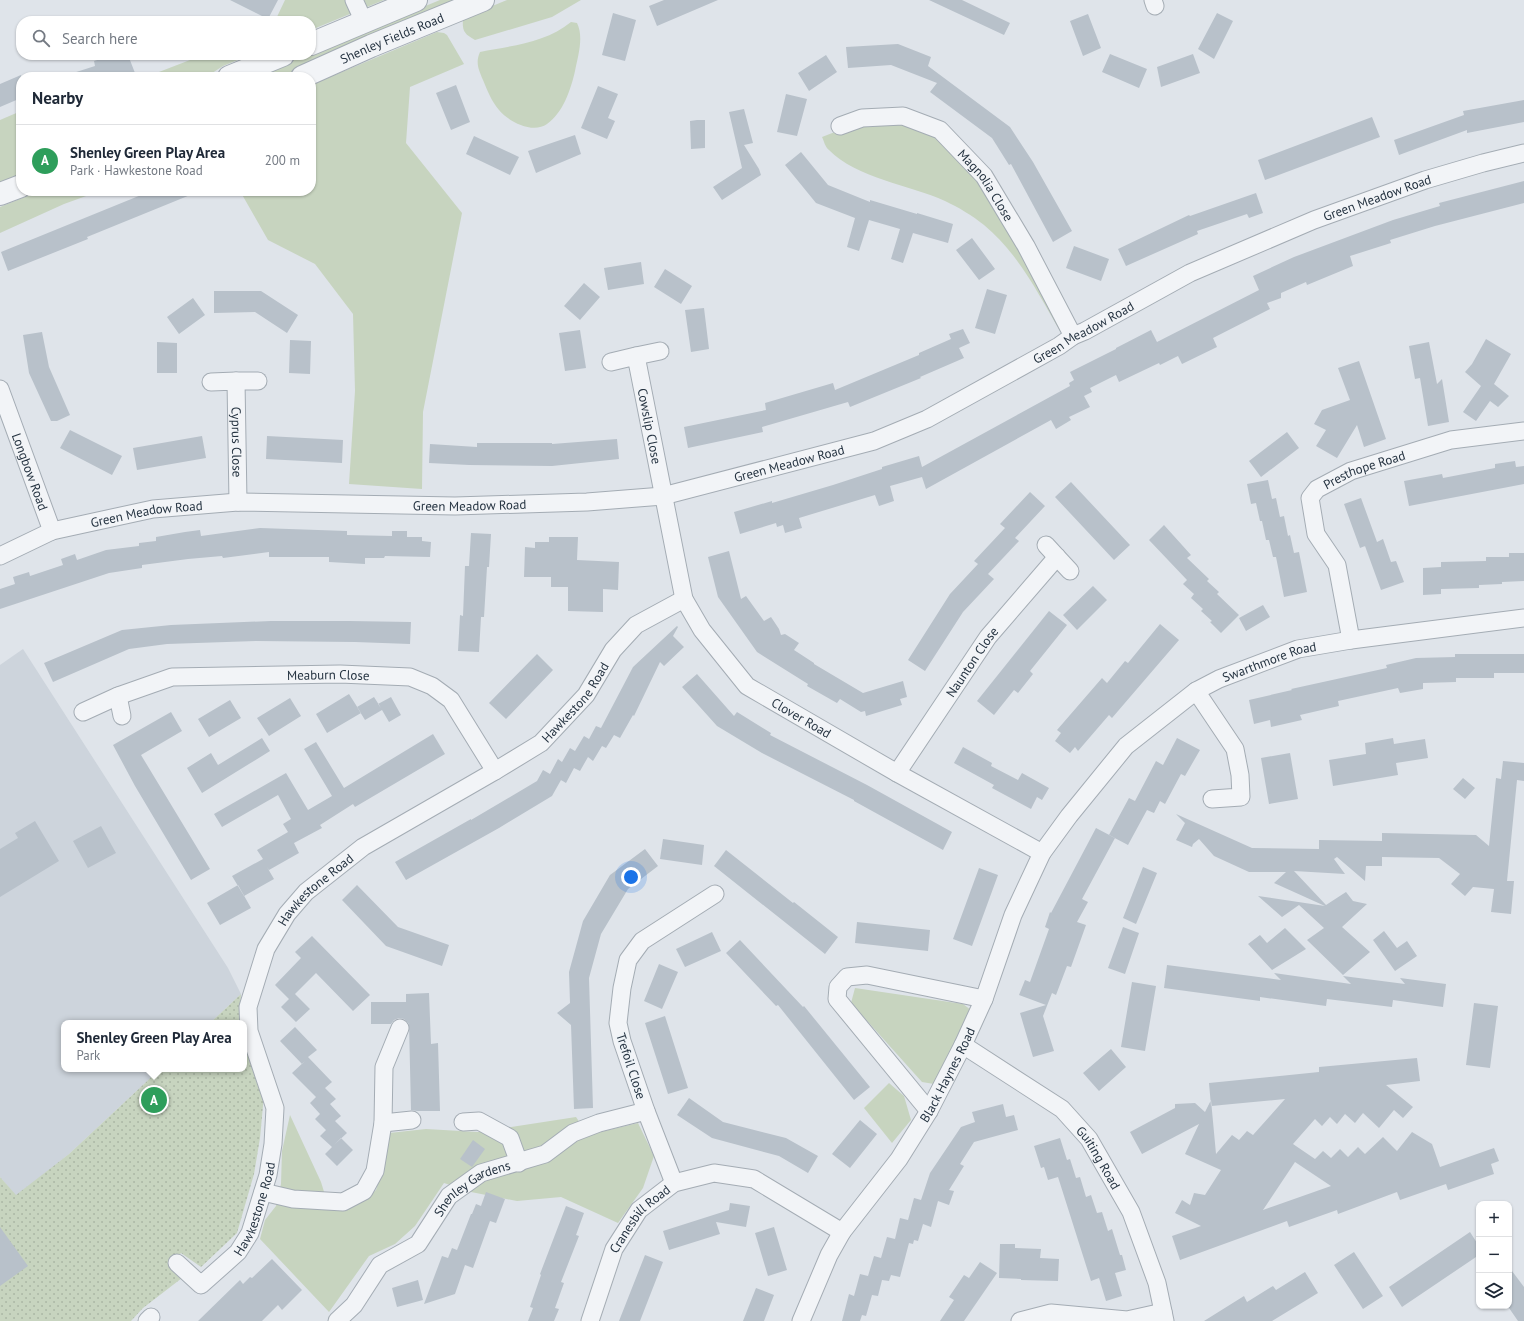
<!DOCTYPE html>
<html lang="en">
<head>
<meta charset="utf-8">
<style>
	:root { --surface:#fff; --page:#f2f2f3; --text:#1f2937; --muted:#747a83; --line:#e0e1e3; --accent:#2563eb }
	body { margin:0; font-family:"PT Sans",sans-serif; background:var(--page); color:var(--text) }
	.controls { position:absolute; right:12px; bottom:12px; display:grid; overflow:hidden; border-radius:8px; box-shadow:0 1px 3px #0004 }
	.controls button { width:36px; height:36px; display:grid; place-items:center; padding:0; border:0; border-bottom:1px solid var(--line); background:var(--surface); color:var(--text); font:20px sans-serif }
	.you { position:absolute; left:631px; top:877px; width:14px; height:14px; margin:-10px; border:3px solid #fff; border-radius:50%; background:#1a73e8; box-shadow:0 0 0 6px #1a73e833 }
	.badge { display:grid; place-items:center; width:26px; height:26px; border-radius:50%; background:var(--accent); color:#fff; font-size:13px; font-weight:700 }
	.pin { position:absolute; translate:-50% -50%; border:2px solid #fff; box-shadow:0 1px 4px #0006 }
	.popup { position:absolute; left:61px; top:1020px; width:186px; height:52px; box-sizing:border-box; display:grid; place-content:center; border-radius:8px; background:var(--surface); filter:drop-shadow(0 1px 3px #0005); font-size:13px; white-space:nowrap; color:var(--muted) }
	.popup b { font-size:15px; color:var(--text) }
	.popup::after { content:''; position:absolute; left:50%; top:100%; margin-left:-8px; border:8px solid transparent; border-top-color:var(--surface) }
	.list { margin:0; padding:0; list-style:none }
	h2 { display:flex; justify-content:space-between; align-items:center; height:52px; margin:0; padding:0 16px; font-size:17px }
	h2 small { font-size:13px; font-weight:400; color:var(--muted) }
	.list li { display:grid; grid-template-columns:26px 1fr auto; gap:12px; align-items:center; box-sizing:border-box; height:72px; padding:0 16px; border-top:1px solid var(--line) }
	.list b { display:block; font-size:15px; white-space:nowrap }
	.list p { margin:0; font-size:13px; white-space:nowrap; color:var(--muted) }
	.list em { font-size:13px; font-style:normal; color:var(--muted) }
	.icon { flex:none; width:22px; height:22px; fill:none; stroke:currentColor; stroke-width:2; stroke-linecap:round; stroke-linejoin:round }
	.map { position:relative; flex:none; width:1524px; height:1321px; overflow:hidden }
	.search { position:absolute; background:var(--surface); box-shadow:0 1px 3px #0004; left:16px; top:16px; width:300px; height:44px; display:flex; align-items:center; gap:10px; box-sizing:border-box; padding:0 14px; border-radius:16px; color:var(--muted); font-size:15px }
	.panel { position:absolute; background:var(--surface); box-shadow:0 1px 3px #0004; left:16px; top:72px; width:300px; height:124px; border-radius:16px }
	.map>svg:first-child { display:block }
	.built { fill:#cdd4dc }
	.green { fill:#c7d4bf }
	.park { fill:url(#park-dots) }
	.building { fill:#b8c1ca; fill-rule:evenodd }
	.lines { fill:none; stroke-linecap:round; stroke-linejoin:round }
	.minor-casing { stroke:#a4acb4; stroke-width:19 }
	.tertiary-casing { stroke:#a4acb4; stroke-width:24 }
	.minor { stroke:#f2f4f7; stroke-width:17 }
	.tertiary { stroke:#f2f4f7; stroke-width:22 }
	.labels { text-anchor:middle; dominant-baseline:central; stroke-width:3; stroke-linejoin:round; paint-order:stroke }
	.street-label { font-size:13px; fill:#263442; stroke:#eef3f7 }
</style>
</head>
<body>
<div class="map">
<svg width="1524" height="1321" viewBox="0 0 1524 1321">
	<defs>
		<pattern id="park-dots" width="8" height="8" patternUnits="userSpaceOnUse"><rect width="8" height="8" fill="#c7d4bf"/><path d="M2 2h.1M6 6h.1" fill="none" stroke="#abb7a5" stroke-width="1.8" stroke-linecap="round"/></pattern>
	</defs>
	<rect width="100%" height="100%" fill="#dfe4ea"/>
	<path class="built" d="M23,649L228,968L241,994L210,1023H64V1069H160L69,1154L16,1196L0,1177V665Z"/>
	<path class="green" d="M285,0H384L311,30V21H275Z
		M440,0H465L280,77H253L306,55H311V53Z
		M507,0H581L552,17L475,40C464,34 462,31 463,18Z
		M571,22L577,23C584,37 578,56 575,71C571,89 563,113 547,124C533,134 509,122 499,110C492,102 487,90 483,80C479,70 475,63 480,52C510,46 546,43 571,22Z
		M437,32L444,33L447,35L464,64L410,87L406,143L462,213L423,412L422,489L349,484L355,391L353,314L315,264L268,240L240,191H311V85Z
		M203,55H250L223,66L206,77H146Z
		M21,111V178L0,186V120Z
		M902,121L939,136L982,179L1065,327L1060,331C1038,293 1018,253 984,225C973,216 958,207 945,201C910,185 856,178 829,150C825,147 824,141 822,137L840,130Z
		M40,191H100L64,204L0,233V207Z
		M855,988L963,1004L971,1010L934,1084L922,1082L851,1003Z
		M889,1083L904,1096L911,1120L892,1143L864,1108Z
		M290,1115L321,1182L329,1208L344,1209L363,1201L376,1190L385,1161L389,1133L426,1129L478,1132L576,1117L588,1135L638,1123L654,1156L643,1188L618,1223L561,1197L517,1201L471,1192L444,1183L415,1226L395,1244L369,1256L329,1312L260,1239L265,1220L276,1206L281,1184L282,1151Z"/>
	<path class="park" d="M241,994L239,1023H210Z
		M244,1047L264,1095L260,1138L254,1174L237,1233L201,1267L181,1253L172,1263L182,1278L143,1308L131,1321H0V1177L16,1195L69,1154L160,1069H244Z"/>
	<path class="building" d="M230,0H278L268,19Z
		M664,0H718L657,26L649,6Z
		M929,0H962L1010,23L1004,35Z
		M613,13L636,20L625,61L602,55Z
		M1217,13L1233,21L1214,59L1198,49Z
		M1088,14L1101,48L1083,56L1070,21Z
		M898,44L931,57L928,66L1010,127L1033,162L1072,231L1053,242L1011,164L1009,165L992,138L930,92L937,83L891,65L848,68L846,47Z
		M1110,54L1147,69L1139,88L1102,72Z
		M1193,54L1200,73L1161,87L1157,67Z
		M113,55H128L135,73L125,77H70V74L95,66L94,61Z
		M826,55L837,72L809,91L798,73Z
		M21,75V98L0,107V84Z
		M456,85L470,122L451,130L436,93Z
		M598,86L618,94L608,118L615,121L607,139L581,128Z
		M786,94L807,99L797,136L777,132Z
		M1524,100V122L1467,133V130L1399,155L1394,140L1464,115L1463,111Z
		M744,109L753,143L744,145L759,169L761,175L722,200L713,187L742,168L729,112Z
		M1372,117L1380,137L1265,180L1258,160Z
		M697,120H705V148L691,149L690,121Z
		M575,135L581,154L536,173L528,151Z
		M474,136L519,157L510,175L466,154Z
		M801,152L828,185L870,202V200L917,214V213L953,224L948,243L913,233L903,263L891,259L900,229L869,220L859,251L847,247L855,218L816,203L785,165Z
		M1524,181V203L1435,226L1390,240L1391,243L1350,256L1353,266L1307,285L1306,282L1281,293V298L1267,303L1270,309L1213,338L1217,347L1182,364L1178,356L1160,365L1159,363L1119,382L1116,375L1090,388L1092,392L1084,396L1090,407L1069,417L1071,420L1056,429L1051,420L926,489L922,477L890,486L894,501L879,506L875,495L799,518L802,528L785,533L783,525L777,527L776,523L740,534L734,512L772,501V503L833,485L882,469V467L919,456L922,467L1070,386L1069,383L1074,380L1070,372L1116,349V348L1151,330L1157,342L1259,290L1253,276L1294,257L1393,220L1440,206L1439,203Z
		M151,191H200L87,237L88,239L8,271L1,252Z
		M1256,193L1263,213L1249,218L1247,214L1197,231L1198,234L1126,266L1118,249L1189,215L1190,216Z
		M972,238L995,269L979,280L956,250Z
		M1074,246L1109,259L1101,281L1066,268Z
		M641,262L644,284L608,290L604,268Z
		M665,269L692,286L681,304L654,287Z
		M584,283L600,297L580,320L564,306Z
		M987,289L1007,295L995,334L975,328Z
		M214,291H261L298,315L287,333L255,312L214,313Z
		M193,298L205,315L179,334L167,317Z
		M704,308L709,349L691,352L685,310Z
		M963,329L970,343L959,348L964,358L920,377L921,378L850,407L848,402L762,427L763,432L688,448L684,427L766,410L765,403L833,383L835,390L919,355V353L951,339L949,334Z
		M580,330L586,368L565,371L559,333Z
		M42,332L49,367L70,415L57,421H51L29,373L23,335Z
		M1486,339L1511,354L1494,384L1509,396L1498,407L1490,401L1476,421L1463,412L1481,386L1465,372L1472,364Z
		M290,340L311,341L310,374L289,373Z
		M157,342L177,343V373H157Z
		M1429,342L1437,384L1442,379L1449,422L1428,426L1420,378L1415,379L1409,346Z
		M1359,361L1386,439L1364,447L1357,425L1337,458L1316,446L1326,430L1314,424L1322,410L1350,400L1338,368Z
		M70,430L122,456L112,475L60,448Z
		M1287,432L1299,448L1261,477L1249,461Z
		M202,436L206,458L137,470L133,448Z
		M267,436L343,440L342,463L266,459Z
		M617,439L619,459L552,466L469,465L429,463L430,444L477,447V443H552V444Z
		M1515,461L1516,467L1524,466V484L1409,506L1404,481L1442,474L1443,478L1495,468V464Z
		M1268,480L1272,499L1276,498L1280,517L1284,516L1288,536L1290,535L1294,553L1299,552L1307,592L1284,597L1276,557H1273L1269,540H1266L1262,521H1260L1256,503L1251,504L1247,484Z
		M1071,482L1130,545L1114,560L1055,497Z
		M1030,492L1045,506L1015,538L1019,541L988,574L994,579L963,612L925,671L908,660L950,594L978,564L974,561L1005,528L1000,524Z
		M1361,498L1377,542L1383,539L1391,562L1396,561L1404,582L1381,590L1365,546L1375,542L1360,548L1344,504Z
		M1164,525L1191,555L1187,558L1209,579L1207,581L1219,592L1217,594L1239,615L1221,633L1210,622L1212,621L1201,611L1203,609L1191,598L1194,594L1183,584L1187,580L1149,540Z
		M260,528L347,531V535L392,536V531H407V537H422V541L431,542L430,557L385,556L384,558H365V564L329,562V557H269V552L223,558L222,556L188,559L142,565V568L109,573L0,609V589L15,584L13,577L29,572L30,576L63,565L61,559L75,554L77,560L106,550L139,546V543L156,541V537L185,532L200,530L201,536Z
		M471,533L491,534L489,567H487L484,617H481L479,652L458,651L460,615L463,616L465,566H469Z
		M549,537H578L577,560L619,562L618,590L603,589V612L568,611V587H551V577H524L525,547L535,548V542H549Z
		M729,551L741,599L746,596L764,621L771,617L779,629L781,635L785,634L799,643L794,650L814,663V664L863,693L903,681L907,697L900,699L902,705L866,716L865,711L861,712L840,699L837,703L807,686L808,684L757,652L718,597L708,557Z
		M1509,553H1524V581L1502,582V584L1479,585V588L1441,589V594L1423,595V568L1441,567V562L1486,561V557H1509Z
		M1093,586L1107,600L1077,630L1063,615Z
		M1263,605L1270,617L1246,631L1239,618Z
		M1049,611L1067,625L1030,671L1033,674L1018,693L1014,690L994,715L977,701Z
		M271,621H349L411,622L410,644L355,642L256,641L167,644L129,649L53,682L44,663L122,630L171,625Z
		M1160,624L1179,640L1112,718L1109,715L1078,751L1075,747L1070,753L1055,741L1061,733L1057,730L1102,678L1107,683L1125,661L1128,663Z
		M677,626L678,627L673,636L684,647L664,666L660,662L634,716L633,715L620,738L614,735L606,748L602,746L593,761L588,757L580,771L574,768L566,783L556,777L561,780L552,796L499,828L406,880L395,862L471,819V820L537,781L543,770L550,774L558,759L562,762L570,748L575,751L584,736L589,739L596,726L601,728L633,667Z
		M537,654L553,670L506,719L489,703Z
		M1455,654H1524V673H1494V678H1456V682L1423,683V689L1400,693L1398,688L1338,701L1339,706L1300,715L1302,720L1271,727L1270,720L1254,724L1249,700L1292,690L1291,689L1387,668L1386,665L1416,658L1455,657Z
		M697,674L734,716L737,712L771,733L770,735L867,785L952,832L943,850L854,801V800L762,753L717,726L682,687Z
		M349,694L361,713L327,733L316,714Z
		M374,697L381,708L378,704L391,697L401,715L389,722L382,710L365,720L357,707Z
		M290,698L301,716L269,736L257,718Z
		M230,700L241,718L209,737L198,719Z
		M171,712L182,731L141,755L210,869L191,880L135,786L113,745Z
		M433,734L445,754L355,807L353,804L320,825L322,828L294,843L293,841L299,853L269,870L267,867L274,879L244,896L232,876L263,859L257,850L288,832L283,824L291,819L278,795L222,827L214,814L286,773L308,810L332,796L304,749L316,742L344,788Z
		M262,738L270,751L202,793L187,768L211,753L218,765Z
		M1177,738L1200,750L1185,776L1181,774L1165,804L1160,801L1154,813L1147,810L1128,845L1109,835L1129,798L1135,801L1156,761L1163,765Z
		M1393,738L1394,744L1425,739L1428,758L1396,763L1398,775L1333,786L1329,760L1366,754L1365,743Z
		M963,747L992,763L991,766L1018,780L1022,773L1049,788L1042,800L1037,797L1031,809L992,788L994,785L954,763Z
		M1290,753L1298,799L1269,804L1261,758Z
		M1503,761L1524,763V781L1517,780L1507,881H1514L1511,914L1491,912L1494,889L1473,887L1465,896L1451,884L1460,874L1439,858L1382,857V866H1366L1365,881L1337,857L1334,859L1345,874L1294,871L1326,905L1346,892L1353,901L1367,904L1342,927L1370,952L1343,975L1307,940L1324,928L1299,905L1282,917L1258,896L1325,906L1274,883L1286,872H1249L1214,856L1199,839L1193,844L1192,847L1176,840L1185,823L1176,814L1252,848L1319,849V840L1382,841V833L1476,835L1489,846L1496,778L1501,779Z
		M1463,778L1475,788L1465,799L1453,789Z
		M35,821L59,861L0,897V849L18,838L15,833Z
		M101,826L116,853L88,868L73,841Z
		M1096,828L1115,838L1082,899L1088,902L1077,922L1086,925L1071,967L1067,966L1056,995L1052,993L1043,1016L1054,1051L1033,1057L1020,1013L1046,1005L1019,995L1025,980L1030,982L1049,929L1045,927L1050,912L1051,913Z
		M663,839L704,845L702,865L660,859Z
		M645,849L658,866L628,889L601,934L589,978L593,1108L574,1109L571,1025L557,1013L570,1003L569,972L583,921L610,875Z
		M726,850L793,903L794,902L838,937L825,954L714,866Z
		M1143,867L1157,873L1136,924L1123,918Z
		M979,868L998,875L972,946L953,939Z
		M238,885L251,908L220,925L207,903Z
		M357,885L398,927L449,945L442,966L386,946L342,900Z
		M857,922L930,930L928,951L855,943Z
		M1123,927L1139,933L1125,974L1108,968Z
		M1285,928L1306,949L1272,970L1248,944L1260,935L1267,943Z
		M1384,931L1397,948L1407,941L1417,956L1395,971L1373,940Z
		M712,932L721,951L685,967L676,949Z
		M312,936L370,995L353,1011L316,973L295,994L310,1009L296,1022L281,1007L289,999L275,985L301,958L295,952Z
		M740,940L803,1007L804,1006L870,1087L854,1100L778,1005L776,1006L726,953Z
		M659,964L678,972L662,1009L644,1001Z
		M1167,965L1281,980L1274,973L1351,984L1343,976L1405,984L1400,978L1446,984L1443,1007L1393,1000L1392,1007L1327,999L1326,1006L1260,997V1001L1164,988Z
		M1132,982L1156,986L1145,1051L1121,1047Z
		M429,993L431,1044L438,1043L440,1111H417L411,1110L409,1024L404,1019L399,1018L394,1020L391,1024H371V1002H406V994Z
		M1474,1003L1498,1006L1490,1068L1466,1065Z
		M665,1016L688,1088L668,1094L645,1023Z
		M295,1027L317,1050L308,1057L332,1082L325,1088L336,1099L330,1104L341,1116L335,1121L347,1133L334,1145L341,1138L353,1150L337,1166L325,1154L332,1147L320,1136L333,1123L326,1130L315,1119L320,1114L310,1103L316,1097L292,1073L305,1061L302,1064L280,1041Z
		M1111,1049L1126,1067L1099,1091L1083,1073Z
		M1417,1058L1420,1081L1386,1085L1413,1107L1403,1118L1394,1110L1379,1128L1363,1113L1355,1123L1345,1114L1337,1124L1330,1117L1322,1126L1315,1119L1293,1144L1315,1159L1323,1151L1331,1158L1340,1149L1348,1157L1358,1147L1365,1154L1383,1137L1397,1151L1412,1132L1432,1144L1440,1167L1494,1148L1499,1161L1491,1164L1494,1174L1448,1190L1446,1184L1400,1200L1397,1192L1338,1214L1337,1210L1289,1227L1287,1221L1180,1260L1172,1236L1201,1226L1175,1213L1182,1200L1190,1205L1194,1193L1205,1195L1221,1170L1185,1154L1199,1124L1142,1154L1130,1132L1175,1108V1104L1195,1103L1205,1112L1211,1100L1216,1154L1232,1135L1239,1140L1247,1131L1253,1135L1285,1099L1211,1106L1209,1083L1319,1072V1067ZM1295,1162L1331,1186L1263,1210Z
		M689,1098L723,1122L786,1138L818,1156L808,1173L779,1156L712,1138L677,1115Z
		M1003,1104L1006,1117L1014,1115L1018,1130L974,1142L960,1164L964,1166L949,1190L954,1191L949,1205L938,1201L931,1227L923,1224L918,1241L914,1240L913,1244L909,1243L900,1277L891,1275L889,1281L882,1280L878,1296L872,1295L866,1316L862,1315L860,1321H842L849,1294L854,1296L860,1274L868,1276L874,1256L881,1258L887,1237L895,1239L900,1218L908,1220L914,1198L921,1200L930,1173L961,1127L975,1122L972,1112Z
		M860,1120L877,1134L850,1168L832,1154Z
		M1060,1138L1067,1160L1070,1159L1076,1178L1080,1177L1086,1197L1091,1195L1097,1213L1102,1212L1108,1231L1112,1229L1120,1255H1122L1126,1270L1115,1273L1122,1296L1106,1301L1099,1278L1091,1281L1058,1177L1048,1180L1044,1167L1041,1168L1034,1146Z
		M473,1140L485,1149L472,1167L460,1159Z
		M486,1192L505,1199L496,1223L490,1221L473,1268L465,1265L455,1294L424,1304L442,1256L448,1258L452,1248L457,1250L471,1214H472L476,1204L481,1206Z
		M730,1203L750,1206L746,1227L716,1222L720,1234L669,1250L663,1231L729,1210Z
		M566,1206L584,1213L576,1235L579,1236L561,1282L564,1283L555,1308L559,1309L554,1321H528L533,1308L530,1307L541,1275L540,1274Z
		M0,1227L28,1266L0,1286Z
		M774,1227L787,1270L768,1276L755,1233Z
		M1470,1232L1479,1246V1255L1402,1307L1389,1287Z
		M1000,1244H1015V1248L1041,1249L1040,1258L1059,1259L1058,1281L1021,1280V1279L999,1278Z
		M1354,1252L1383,1296L1363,1309L1334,1265Z
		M645,1255L663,1262L640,1321H619Z
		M272,1259L302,1290L282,1310L278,1305L262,1321H198L240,1280L243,1284L250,1277L252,1278Z
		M980,1262L997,1273L964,1321H940L954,1300L949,1297L964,1275L969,1278Z
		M1509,1267L1524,1287V1321H1518L1509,1308Z
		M1305,1272L1318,1293L1272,1321H1204L1244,1296L1247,1302L1273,1286L1276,1290Z
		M418,1280L423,1300L397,1307L392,1288Z
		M756,1288L774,1295L764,1321H743Z"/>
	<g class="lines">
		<defs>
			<g id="minor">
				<path d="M354,0L364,22"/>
				<path d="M1153,0L1155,6"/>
				<path id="s1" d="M840,126L862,118L903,116L940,130L984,176L1026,246L1073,336"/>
				<path d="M636,356L660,351"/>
				<path id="s2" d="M611,362L636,356L684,599L702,630L747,686L897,773L1042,853"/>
				<path d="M236,381H258"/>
				<path id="s3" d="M211,382L236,381L238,502"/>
				<path id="s4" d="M0,389L52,531"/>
				<path d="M1046,545L1057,557"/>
				<path id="s5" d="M0,556L52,531L153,509L238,502L455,506L587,502L663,496L874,441L927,419L1059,346L1073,336L1085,331L1190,273L1314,220L1425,180L1483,163L1524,153"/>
				<path id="s6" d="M1351,640L1337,565L1316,534L1310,498L1317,489L1351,471L1451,440L1524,431"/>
				<path d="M1196,691L1235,749L1240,775L1241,797L1212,799"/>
				<path d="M118,696L122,716"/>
				<path id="s7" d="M83,712L118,696L172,677L340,674L410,677L432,686L451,700L495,771"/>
				<path id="s8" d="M897,773L988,637L1057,557L1070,571"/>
				<path id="s9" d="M963,1045L1062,1109L1089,1139L1131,1212L1157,1283L1165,1321"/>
				<path d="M929,1111L837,999L838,987L847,977L867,975L984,999"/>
				<path d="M463,1122L479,1121L510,1138L519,1163"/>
				<path d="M383,1123L412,1120"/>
				<path d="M674,1183L646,1111L622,1041L618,1023L622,988L628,960L642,941L715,894"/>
				<path d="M263,1192L293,1199L343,1202L364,1191L375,1171L383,1123L384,1067L400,1028"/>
				<path id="s10" d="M177,1263L201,1285L238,1252L250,1233L268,1175L273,1144L275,1108L249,1031L248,1007L266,949L287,914L306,892L363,847L495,771L541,743L586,695L613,650L636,625L684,599"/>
				<path d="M147,1321L151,1317"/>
				<path id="s11" d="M337,1321L354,1305L380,1265L418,1244L449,1196L481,1173L545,1154L573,1133L599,1123L646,1111"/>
				<path id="s12" d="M590,1321L614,1249L639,1210L674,1183L714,1173L754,1179L842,1232"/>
				<path id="s13" d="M801,1321L829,1255L842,1232L899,1159L929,1111L963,1045L984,999L1013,915L1042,853L1069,816L1126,746L1196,691L1219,679L1298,649L1351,640L1524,618"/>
				<path d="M1020,1321L1051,1313L1127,1320L1163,1312"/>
			</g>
			<g id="tertiary">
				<path d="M311,44L416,0"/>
				<path d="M229,77L283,55"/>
				<path id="s14" d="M302,77L371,46L483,0"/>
				<path d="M0,194L21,186"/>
			</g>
		</defs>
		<use href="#minor" class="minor-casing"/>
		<use href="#tertiary" class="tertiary-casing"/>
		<use href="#minor" class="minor"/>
		<use href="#tertiary" class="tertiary"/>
	</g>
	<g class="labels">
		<g class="street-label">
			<text stroke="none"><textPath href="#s14" startOffset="98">Shenley Fields Road</textPath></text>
			<text stroke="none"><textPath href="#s1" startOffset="176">Magnolia Close</textPath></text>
			<text stroke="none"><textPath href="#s5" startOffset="1450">Green Meadow Road</textPath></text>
			<text stroke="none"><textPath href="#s5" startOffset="1126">Green Meadow Road</textPath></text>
			<text stroke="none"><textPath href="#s2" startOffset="97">Cowslip Close</textPath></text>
			<text stroke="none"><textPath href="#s3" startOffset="86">Cyprus Close</textPath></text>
			<text stroke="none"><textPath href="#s5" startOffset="802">Green Meadow Road</textPath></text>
			<text stroke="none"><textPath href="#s6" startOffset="213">Presthope Road</textPath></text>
			<text stroke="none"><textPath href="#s4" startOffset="88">Longbow Road</textPath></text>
			<text stroke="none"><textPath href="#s5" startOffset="478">Green Meadow Road</textPath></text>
			<text stroke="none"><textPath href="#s5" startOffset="154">Green Meadow Road</textPath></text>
			<text stroke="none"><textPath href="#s8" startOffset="134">Naunton Close</textPath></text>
			<text stroke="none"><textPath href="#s13" startOffset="834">Swarthmore Road</textPath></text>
			<text stroke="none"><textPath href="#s7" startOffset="252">Meaburn Close</textPath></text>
			<text stroke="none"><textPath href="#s10" startOffset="801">Hawkestone Road</textPath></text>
			<text stroke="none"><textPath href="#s2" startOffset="444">Clover Road</textPath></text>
			<text stroke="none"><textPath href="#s10" startOffset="477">Hawkestone Road</textPath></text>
			<text transform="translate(631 1066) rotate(72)">Trefoil Close</text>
			<text stroke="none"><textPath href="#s13" startOffset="288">Black Haynes Road</textPath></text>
			<text stroke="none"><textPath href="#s9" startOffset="179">Guiting Road</textPath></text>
			<text stroke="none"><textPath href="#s11" startOffset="195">Shenley Gardens</textPath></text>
			<text stroke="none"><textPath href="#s10" startOffset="129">Hawkestone Road</textPath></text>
			<text stroke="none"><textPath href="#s12" startOffset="116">Cranesbill Road</textPath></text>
		</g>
	</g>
</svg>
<div class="controls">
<button>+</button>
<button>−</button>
<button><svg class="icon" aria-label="layers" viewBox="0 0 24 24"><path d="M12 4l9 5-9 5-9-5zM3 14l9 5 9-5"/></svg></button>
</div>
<div class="you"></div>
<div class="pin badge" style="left:154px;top:1100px;background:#2e9e5b">A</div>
<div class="popup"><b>Shenley Green Play Area</b>Park</div>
<div class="search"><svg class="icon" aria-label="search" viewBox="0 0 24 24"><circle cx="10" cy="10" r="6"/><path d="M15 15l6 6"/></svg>Search here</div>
<section class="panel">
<h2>Nearby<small></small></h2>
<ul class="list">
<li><span class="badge" style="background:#2e9e5b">A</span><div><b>Shenley Green Play Area</b><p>Park · Hawkestone Road</p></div><em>200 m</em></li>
</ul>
</section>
</div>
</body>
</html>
